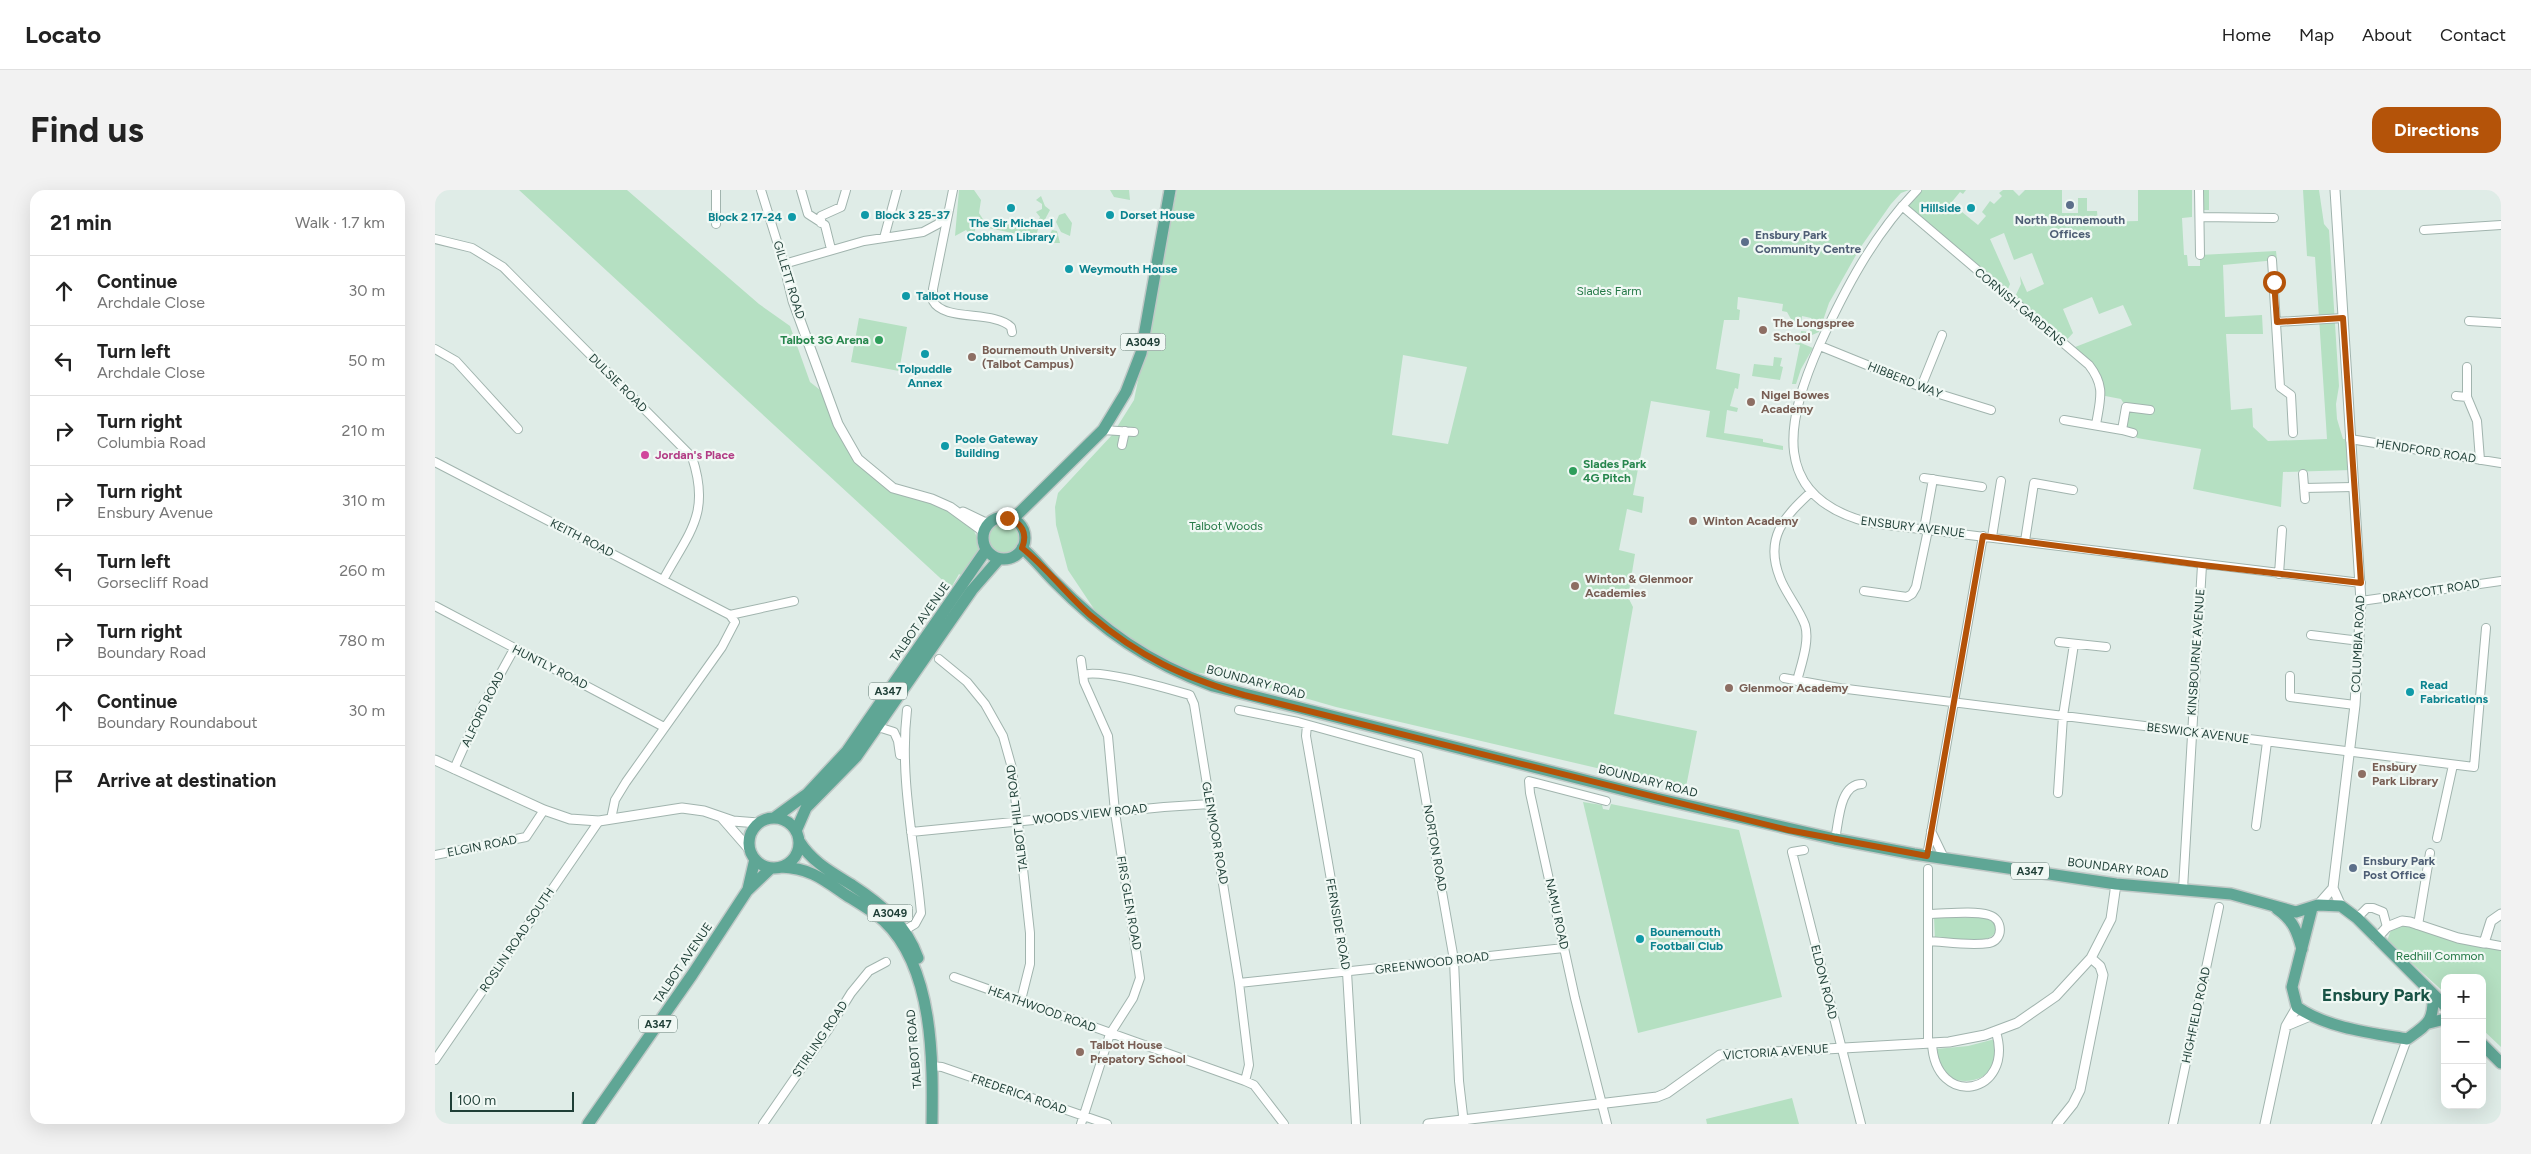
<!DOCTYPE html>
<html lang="en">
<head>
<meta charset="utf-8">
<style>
	:root { --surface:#fff; --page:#f2f2f2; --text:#222; --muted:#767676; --line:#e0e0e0; --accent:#b45309 }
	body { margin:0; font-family:Figtree,sans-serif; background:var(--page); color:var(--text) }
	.controls { position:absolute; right:15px; bottom:15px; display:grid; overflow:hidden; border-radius:10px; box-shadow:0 5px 20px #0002 }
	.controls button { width:45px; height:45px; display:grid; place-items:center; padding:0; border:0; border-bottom:1px solid var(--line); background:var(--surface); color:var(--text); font:25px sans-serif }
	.scale { position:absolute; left:15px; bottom:12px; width:124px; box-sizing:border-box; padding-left:5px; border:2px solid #1e3e36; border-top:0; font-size:14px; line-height:18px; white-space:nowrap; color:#1e3e36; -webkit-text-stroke:4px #f0f8f4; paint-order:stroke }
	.stop { position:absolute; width:15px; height:15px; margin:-11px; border:4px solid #b45309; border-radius:50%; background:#fff }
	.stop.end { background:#b45309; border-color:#fff; box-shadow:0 1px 5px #0008 }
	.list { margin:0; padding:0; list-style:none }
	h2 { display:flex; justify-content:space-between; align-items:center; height:65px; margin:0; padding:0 20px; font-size:21px }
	h2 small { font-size:16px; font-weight:400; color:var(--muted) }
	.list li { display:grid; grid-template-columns:32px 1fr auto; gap:15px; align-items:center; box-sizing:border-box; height:70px; padding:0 20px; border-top:1px solid var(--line) }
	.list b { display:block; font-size:19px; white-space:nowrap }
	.list p { margin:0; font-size:16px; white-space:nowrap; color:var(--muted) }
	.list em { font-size:16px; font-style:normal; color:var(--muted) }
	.icon { flex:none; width:28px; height:28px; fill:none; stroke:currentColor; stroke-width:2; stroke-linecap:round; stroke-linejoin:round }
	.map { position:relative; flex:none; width:2066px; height:934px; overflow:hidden; border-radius:15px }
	header { display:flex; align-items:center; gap:30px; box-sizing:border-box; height:70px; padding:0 25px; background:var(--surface); border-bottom:1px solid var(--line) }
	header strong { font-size:24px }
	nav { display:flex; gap:28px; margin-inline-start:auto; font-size:18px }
	.intro { display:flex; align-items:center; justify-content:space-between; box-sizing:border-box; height:120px; padding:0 30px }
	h1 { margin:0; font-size:35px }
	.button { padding:12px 22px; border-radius:15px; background:var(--accent); color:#fff; font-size:18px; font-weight:700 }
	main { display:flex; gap:30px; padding:0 30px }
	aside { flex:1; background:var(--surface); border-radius:15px; box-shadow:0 5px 20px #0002 }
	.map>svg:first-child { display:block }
	.green { fill:#b5e0c2; fill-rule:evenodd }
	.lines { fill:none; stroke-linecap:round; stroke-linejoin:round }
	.minor-casing { stroke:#a1b4ae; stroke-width:10 }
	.tertiary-casing { stroke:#a1b4ae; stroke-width:11 }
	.primary-casing { stroke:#c0c9c7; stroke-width:14 }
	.minor { stroke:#fff; stroke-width:8 }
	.tertiary { stroke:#fff; stroke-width:9 }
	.primary { stroke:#5fa695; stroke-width:11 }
	.route { stroke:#b45309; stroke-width:6 }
	.service-dot { fill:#5c6f8a; stroke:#f0f8f4; stroke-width:2 }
	.culture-dot { fill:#0f9aa8; stroke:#f0f8f4; stroke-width:2 }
	.education-dot { fill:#8d6e63; stroke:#f0f8f4; stroke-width:2 }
	.leisure-dot { fill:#2e9e5b; stroke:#f0f8f4; stroke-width:2 }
	.hotel-dot { fill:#d1479c; stroke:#f0f8f4; stroke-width:2 }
	.labels { text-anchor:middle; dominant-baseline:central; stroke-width:4.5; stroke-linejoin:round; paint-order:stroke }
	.shield { fill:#f0f8f4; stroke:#5d766f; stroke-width:1 }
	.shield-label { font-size:11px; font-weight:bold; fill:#1e3e36 }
	.culture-label { font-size:12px; font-weight:bold; fill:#0d838f; stroke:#f0f8f4; text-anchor:start }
	.service-label { font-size:12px; font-weight:bold; fill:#4e5e75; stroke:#f0f8f4; text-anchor:start }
	.street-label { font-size:12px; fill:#1e3e36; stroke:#f0f8f4 }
	.park-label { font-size:12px; fill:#257947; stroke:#f0f8f4 }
	.education-label { font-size:12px; font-weight:bold; fill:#785e54; stroke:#f0f8f4; text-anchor:start }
	.leisure-label { font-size:12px; font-weight:bold; fill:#27864d; stroke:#f0f8f4; text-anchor:end }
	.hotel-label { font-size:12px; font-weight:bold; fill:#b23c85; stroke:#f0f8f4; text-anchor:start }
	.district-label { font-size:18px; font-weight:bold; fill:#185245; stroke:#f0f8f4 }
</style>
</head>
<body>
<header>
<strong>Locato</strong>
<nav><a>Home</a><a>Map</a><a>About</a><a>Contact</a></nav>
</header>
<div class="intro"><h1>Find us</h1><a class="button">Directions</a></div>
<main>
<aside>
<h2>21 min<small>Walk · 1.7 km</small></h2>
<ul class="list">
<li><svg class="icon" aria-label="ahead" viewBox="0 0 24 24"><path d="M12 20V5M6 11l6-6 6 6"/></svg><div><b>Continue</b><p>Archdale Close</p></div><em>30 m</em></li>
<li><svg class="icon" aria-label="left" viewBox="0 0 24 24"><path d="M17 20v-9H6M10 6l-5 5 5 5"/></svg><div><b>Turn left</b><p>Archdale Close</p></div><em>50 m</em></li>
<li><svg class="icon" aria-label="right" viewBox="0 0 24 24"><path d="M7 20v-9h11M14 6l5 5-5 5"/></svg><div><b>Turn right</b><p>Columbia Road</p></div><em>210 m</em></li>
<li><svg class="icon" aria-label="right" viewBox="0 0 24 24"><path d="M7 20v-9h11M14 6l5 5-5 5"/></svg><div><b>Turn right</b><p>Ensbury Avenue</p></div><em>310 m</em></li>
<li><svg class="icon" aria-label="left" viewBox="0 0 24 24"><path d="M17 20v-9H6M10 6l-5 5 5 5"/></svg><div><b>Turn left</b><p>Gorsecliff Road</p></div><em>260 m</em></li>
<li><svg class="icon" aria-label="right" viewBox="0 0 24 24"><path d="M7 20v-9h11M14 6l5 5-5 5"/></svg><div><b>Turn right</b><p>Boundary Road</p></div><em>780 m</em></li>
<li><svg class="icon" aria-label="ahead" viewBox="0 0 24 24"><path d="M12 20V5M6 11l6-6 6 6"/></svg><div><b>Continue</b><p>Boundary Roundabout</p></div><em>30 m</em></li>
<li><svg class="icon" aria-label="arrive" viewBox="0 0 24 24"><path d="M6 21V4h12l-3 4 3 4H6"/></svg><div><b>Arrive at destination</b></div></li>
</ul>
</aside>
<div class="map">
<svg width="2066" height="934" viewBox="0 0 2066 934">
	<rect width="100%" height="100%" fill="#dfece7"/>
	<path class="green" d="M84,0H192L324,114L355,136L375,192L394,207L414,255L458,298L497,309L539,341L543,349V365L529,387L524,384L516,398Z
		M524,0H539L546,10L544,23L551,34L564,36L575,29L592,33L593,36L599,32L603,39L601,47L585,48L582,44L544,36L540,38V42L544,47L539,49L531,40L520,46Z
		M675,0H694L695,10L679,7Z
		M742,0H1474L1466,3L1456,14L1425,58L1394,113L1384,142L1377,145L1366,143V141L1375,142L1376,128L1367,126L1366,134L1357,131L1352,122L1347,121L1348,114L1303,107L1302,119L1305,120L1304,130H1289L1281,179L1305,184L1303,199L1300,198L1295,216L1303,218L1302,222L1292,220L1289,243L1328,249V252L1348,256V260L1271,247L1275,221L1216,211L1198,305L1209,307L1207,323L1192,319L1184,360L1200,364L1193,407L1198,417L1179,524L1262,541L1251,597L1166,579L901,517L807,490L759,482L713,461L661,422L633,380L621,335L620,317L623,303L677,245L699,210ZM968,165L1032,177L1013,254L957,245Z
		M1482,0H1531L1528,4L1525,2L1516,13L1543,35L1551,26L1547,22L1555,11L1559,14L1567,6L1564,3L1568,0H1578L1584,6L1590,0H1627V23H1643V8H1652V21H1662L1663,32L1703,31V0H1757V27L1747,28L1749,65H1752L1753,76H1765V65L1841,61L1842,70L1788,75L1790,127L1827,125L1828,144H1791L1796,220L1817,218L1818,237L1833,251L1892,249L1880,67L1872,66L1868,0H1884L1889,34L1894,40L1904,196L1901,214L1902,229L1908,249H1915L1917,280L1848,282L1846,317L1758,299L1766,259L1702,248L1698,243L1687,240L1691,217L1686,209L1665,205L1663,187L1635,159L1697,135L1688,115L1664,124L1657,107L1628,119L1638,143L1628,154L1578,111L1586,94L1585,86L1592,102L1609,94L1597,63L1579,70L1569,43L1555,49L1575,94L1571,104L1467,16Z
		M1764,0H1774V20H1764Z
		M606,6L610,16L615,20L607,35L603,31L605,27L601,22L607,19V14L601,10Z
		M630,23L637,33L635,46L626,42L621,32L624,25Z
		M617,40L622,41L625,53H611Z
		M424,128L472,137L464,181L416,172Z
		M1361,151L1378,158L1366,179L1361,194H1357L1365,155L1360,154Z
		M1339,167L1347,168L1345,176L1348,177L1345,190L1317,186L1319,174L1338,176Z
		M548 348a21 21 0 1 1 42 0a21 21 0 1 1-42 0Z
		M1148,612L1167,615L1168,619L1174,620L1176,614L1304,640L1347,807L1203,843Z
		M1499,727L1552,728L1558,731L1562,740C1555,757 1516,750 1500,749Z
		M1967,731L2066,756V857L2047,839V788H2010V803L1952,751L1956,740Z
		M1560,849C1561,859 1562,868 1557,877C1548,894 1516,897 1507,878C1504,873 1503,865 1501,859L1533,856Z
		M1357,908L1364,934H1272L1271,929Z"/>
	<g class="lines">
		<defs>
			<path id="minor" d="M281,0V34
				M326,0L349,74L429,51L488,42L503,34L514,20
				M366,0L373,24L390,35L396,59
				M518,0L498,99V111C509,132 559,120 576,137L577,142
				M1482,0C1439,44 1410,99 1385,154C1351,230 1333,308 1436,333L1926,393
				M1764,0L1765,65
				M1467,16L1654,175C1671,197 1665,209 1661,235
				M1765,27L1839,28
				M386,33V26L406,17L411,0
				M1989,40L2066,35
				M449,48L462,0
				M0,49L37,58L68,77L257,267C276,324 254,342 228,390
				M1837,70L1845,197L1856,205L1858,243
				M2034,131L2066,133
				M1841,132L1908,128
				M1385,156L1501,203L1556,220
				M0,159L21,171L83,239
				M2032,177V207L2042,231L2045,270
				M1486,197L1507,145
				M2021,206L2032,207
				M1629,230L1687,240L1691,217L1715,220
				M668,240L699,242
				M1687,240L1698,243
				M1915,249L2066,273
				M687,255L690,241
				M0,272L295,425L300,432L287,457L191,592L180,610L176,629
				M1868,284L1870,309
				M1489,288L1547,297
				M1869,298L1918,297
				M1489,339L1498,289
				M1557,347L1566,291
				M1590,351L1599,293L1638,300
				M1844,384L1847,340
				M1429,401L1472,407L1477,404L1481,397L1493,340
				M1926,411L2066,391
				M0,416L229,537
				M295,425L359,411
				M1876,445L1925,451
				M1624,452L1671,457
				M504,469L532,492L550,514L568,546L577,578L595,743V774L586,810
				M648,485C664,478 734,499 755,505L759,514L804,793L814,875L810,891
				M1855,486V507L1920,515
				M1349,488L1404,498L2039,577L2051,438
				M1362,491C1366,475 1375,451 1370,435C1364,418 1351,404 1345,388C1329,348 1349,327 1376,302
				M804,520L863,532L983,565L1019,770L1024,891L1029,934
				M872,535L871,546L912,782L921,934
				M443,537L459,542L463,551L465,565
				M19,579L45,521L79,459
				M1623,603L1628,526L1639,454
				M1171,611L1094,591L1095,603L1140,808L1172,934
				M1821,636L1832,552
				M1496,641L1509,668
				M476,642L729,617L775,614
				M2002,648L2018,575
				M1400,649C1404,632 1404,594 1427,594
				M1369,660L1357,662L1426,934
				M0,665L91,647L109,620
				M1492,666L1548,346
				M1493,679V853
				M1748,699L1767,375
				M1922,728L1932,718H1938L1948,722L1952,737
				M1983,735L1995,663
				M470,740L480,734L486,723C480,655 464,588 472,520
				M1493,751C1512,752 1535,756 1554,753C1569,750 1568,729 1554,725C1538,720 1510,724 1493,724
				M2049,753L2066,756
				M519,787L810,891L819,895L849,934
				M804,793L1129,758
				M1497,853C1500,920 1580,905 1561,842
				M0,870L164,631
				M496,876L507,877L672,934
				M328,934L393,840L416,803L434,781L451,772
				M646,934L675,844L698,808L705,788L680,622L673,546L649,492L646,470
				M1738,934L1784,717
				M1941,934L1972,849"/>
			<path id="tertiary" d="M1900,0L1926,411L1920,515L1898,698L1906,716
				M349,74L358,111L403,234L423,269L458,298L497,309L515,317L548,341
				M528,322L553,334
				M0,570L109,620L135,629L164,631L247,618L269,621L298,631L323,633
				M287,628L314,659
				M1883,715L1898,698
				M1941,749L1952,737L1967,731L1975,732L2023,748L2049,753L2056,731L2066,724
				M1851,836L1875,826
				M993,934L1222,907L1232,903L1285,865L1514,852L1550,845L1582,833L1621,806L1656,768L1676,729L1681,694
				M1622,934L1638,914L1645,900L1668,785L1665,776L1656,768
				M1830,934L1851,836L1862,817"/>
			<path id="primary" d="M548 348a21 21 0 1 1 42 0a21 21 0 1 1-42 0Z
				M577,330L668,240L691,202L706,163L735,0
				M587,358C599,368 608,380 619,391C667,440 714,473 778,496L1221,608L1400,649L1479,664L1681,694L1796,704L1861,722L1883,715L1906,716L1922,728L2010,816
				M314 653a25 25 0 1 1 50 0a25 25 0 1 1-50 0Z
				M339,628L372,604L412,561L551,360
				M361,641L371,618L421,567L537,400L564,369
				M364,651C377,672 396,682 417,695C446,714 471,734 483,768
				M346,677C375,678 388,689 411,705C424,713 438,721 449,731C499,778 498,871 497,934
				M313,699L320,669
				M1877,718L1857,797L1862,817C1892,838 1936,843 1972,849C1993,834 1999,832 1998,804
				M1842,719C1858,730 1862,741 1867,759
				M1994,833L2010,829
				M2047,854L2066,873
				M153,934L257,785L312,701L336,678"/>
		</defs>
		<use href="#minor" class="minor-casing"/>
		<use href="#tertiary" class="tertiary-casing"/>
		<use href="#primary" class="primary-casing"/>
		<use href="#minor" class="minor"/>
		<use href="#tertiary" class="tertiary"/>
		<use href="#primary" class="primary"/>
	</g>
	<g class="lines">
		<path class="route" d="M572,328C587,333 593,343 587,358C612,378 631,404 655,425C705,467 747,487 809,505L1353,640L1492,666L1548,346L1767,375L1926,393L1908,128L1842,132L1839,92"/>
	</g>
	<g class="service-dot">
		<circle cx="1635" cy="15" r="5"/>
		<circle cx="1310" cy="52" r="5"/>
		<circle cx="1918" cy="678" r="5"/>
	</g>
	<g class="culture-dot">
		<circle cx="576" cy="18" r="5"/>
		<circle cx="1536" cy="18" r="5"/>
		<circle cx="430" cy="25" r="5"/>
		<circle cx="675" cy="25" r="5"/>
		<circle cx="357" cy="27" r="5"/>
		<circle cx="634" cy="79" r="5"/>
		<circle cx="471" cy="106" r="5"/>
		<circle cx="490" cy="164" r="5"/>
		<circle cx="510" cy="256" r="5"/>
		<circle cx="1975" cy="502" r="5"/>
		<circle cx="1205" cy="749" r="5"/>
	</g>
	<g class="education-dot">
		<circle cx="1328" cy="140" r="5"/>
		<circle cx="537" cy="167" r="5"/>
		<circle cx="1316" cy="212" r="5"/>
		<circle cx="1258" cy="331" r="5"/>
		<circle cx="1140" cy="396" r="5"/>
		<circle cx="1294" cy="498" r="5"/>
		<circle cx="1927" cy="584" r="5"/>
		<circle cx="645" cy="862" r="5"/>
	</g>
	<g class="leisure-dot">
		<circle cx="444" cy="150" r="5"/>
		<circle cx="1138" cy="281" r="5"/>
	</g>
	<circle class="hotel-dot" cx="210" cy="265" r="5"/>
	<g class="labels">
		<g class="shield">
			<rect x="685.5" y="143.5" width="45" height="17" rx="4"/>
			<rect x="434" y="492.5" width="38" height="17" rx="4"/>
			<rect x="1576" y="672.5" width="38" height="17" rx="4"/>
			<rect x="432.5" y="714.5" width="45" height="17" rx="4"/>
			<rect x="204" y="825.5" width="38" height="17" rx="4"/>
		</g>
		<g class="shield-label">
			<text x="708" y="152">A3049</text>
			<text x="453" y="501">A347</text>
			<text x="1595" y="681">A347</text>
			<text x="455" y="723">A3049</text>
			<text x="223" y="834">A347</text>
		</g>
		<g class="culture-label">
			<text x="1526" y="18" text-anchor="end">Hillside</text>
			<text x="440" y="25">Block 3 25-37</text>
			<text x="685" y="25">Dorset House</text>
			<text x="347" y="27" text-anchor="end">Block 2 17-24</text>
			<text x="576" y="33" text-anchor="middle">The Sir Michael<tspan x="576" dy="14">Cobham Library</tspan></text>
			<text x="644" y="79">Weymouth House</text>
			<text x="481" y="106">Talbot House</text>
			<text x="490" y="179" text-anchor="middle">Tolpuddle<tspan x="490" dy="14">Annex</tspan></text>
			<text x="520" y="249">Poole Gateway<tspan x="520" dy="14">Building</tspan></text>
			<text x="1985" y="495">Read<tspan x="1985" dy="14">Fabrications</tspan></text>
			<text x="1215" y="742">Bounemouth<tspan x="1215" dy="14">Football Club</tspan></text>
		</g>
		<g class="service-label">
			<text x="1635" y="30" text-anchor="middle">North Bournemouth<tspan x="1635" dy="14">Offices</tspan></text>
			<text x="1320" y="45">Ensbury Park<tspan x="1320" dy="14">Community Centre</tspan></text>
			<text x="1928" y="671">Ensbury Park<tspan x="1928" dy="14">Post Office</tspan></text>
		</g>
		<g class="street-label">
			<text transform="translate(354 90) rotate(73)">GILLETT ROAD</text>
			<text transform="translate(1585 117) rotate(40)">CORNISH GARDENS</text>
			<text transform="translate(1470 190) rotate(22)">HIBBERD WAY</text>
			<text transform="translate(183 193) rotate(45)">DULSIE ROAD</text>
			<text transform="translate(1991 261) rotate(9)">HENDFORD ROAD</text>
			<text transform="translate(1478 337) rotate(7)">ENSBURY AVENUE</text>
			<text transform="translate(147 348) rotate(27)">KEITH ROAD</text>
			<text transform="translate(1996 401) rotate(-9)">DRAYCOTT ROAD</text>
			<text transform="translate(485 432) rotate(-55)">TALBOT AVENUE</text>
			<text transform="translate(1923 454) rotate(-87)">COLUMBIA ROAD</text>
			<text transform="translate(1761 462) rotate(-86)">KINSBOURNE AVENUE</text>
			<text transform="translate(115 477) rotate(27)">HUNTLY ROAD</text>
			<text transform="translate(821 492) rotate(15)">BOUNDARY ROAD</text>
			<text transform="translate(48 519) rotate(-64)">ALFORD ROAD</text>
			<text transform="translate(1763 543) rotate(7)">BESWICK AVENUE</text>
			<text transform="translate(1213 591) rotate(14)">BOUNDARY ROAD</text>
			<text transform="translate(655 624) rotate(-6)">WOODS VIEW ROAD</text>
			<text transform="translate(582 628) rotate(-97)">TALBOT HILL ROAD</text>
			<text transform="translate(780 643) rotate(80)">GLENMOOR ROAD</text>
			<text transform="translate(47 656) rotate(-11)">ELGIN ROAD</text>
			<text transform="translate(1000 658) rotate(80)">NORTON ROAD</text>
			<text transform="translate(1683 678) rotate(7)">BOUNDARY ROAD</text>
			<text transform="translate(694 713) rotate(80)">FIRS GLEN ROAD</text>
			<text transform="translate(1122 724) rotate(78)">NAMU ROAD</text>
			<text transform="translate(903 734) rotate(80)">FERNSIDE ROAD</text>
			<text transform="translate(82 750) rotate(-56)">ROSLIN ROAD SOUTH</text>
			<text transform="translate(248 773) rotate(-56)">TALBOT AVENUE</text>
			<text transform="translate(997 773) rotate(-7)">GREENWOOD ROAD</text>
			<text transform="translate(1389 792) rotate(76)">ELDON ROAD</text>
			<text transform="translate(607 819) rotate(20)">HEATHWOOD ROAD</text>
			<text transform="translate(1761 825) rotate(-78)">HIGHFIELD ROAD</text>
			<text transform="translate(385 849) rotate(-56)">STIRLING ROAD</text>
			<text transform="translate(479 859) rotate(-95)">TALBOT ROAD</text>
			<text transform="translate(1341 862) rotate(-4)">VICTORIA AVENUE</text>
			<text transform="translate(584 904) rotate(19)">FREDERICA ROAD</text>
		</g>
		<g class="park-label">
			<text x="1174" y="101">Slades Farm</text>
			<text x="791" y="336">Talbot Woods</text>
			<text x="2005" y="766">Redhill Common</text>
		</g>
		<g class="education-label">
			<text x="1338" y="133">The Longspree<tspan x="1338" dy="14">School</tspan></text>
			<text x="547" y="160">Bournemouth University<tspan x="547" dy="14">(Talbot Campus)</tspan></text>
			<text x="1326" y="205">Nigel Bowes<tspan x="1326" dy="14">Academy</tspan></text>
			<text x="1268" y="331">Winton Academy</text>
			<text x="1150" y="389">Winton &amp; Glenmoor<tspan x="1150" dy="14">Academies</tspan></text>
			<text x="1304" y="498">Glenmoor Academy</text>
			<text x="1937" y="577">Ensbury<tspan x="1937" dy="14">Park Library</tspan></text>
			<text x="655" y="855">Talbot House<tspan x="655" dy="14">Prepatory School</tspan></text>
		</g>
		<g class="leisure-label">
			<text x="434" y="150">Talbot 3G Arena</text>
			<text x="1148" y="274" text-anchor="start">Slades Park<tspan x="1148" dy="14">4G Pitch</tspan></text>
		</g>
		<g class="hotel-label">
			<text x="220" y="265">Jordan's Place</text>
		</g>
		<g class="district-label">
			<text x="1941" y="805">Ensbury Park</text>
		</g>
	</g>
</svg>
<div class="controls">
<button>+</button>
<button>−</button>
<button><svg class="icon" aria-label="locate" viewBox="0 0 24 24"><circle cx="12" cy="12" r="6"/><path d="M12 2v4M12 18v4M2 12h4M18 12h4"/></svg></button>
</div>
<div class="scale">100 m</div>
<div class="stop" style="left:1839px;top:92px"></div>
<div class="stop end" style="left:572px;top:328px"></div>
</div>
</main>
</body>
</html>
